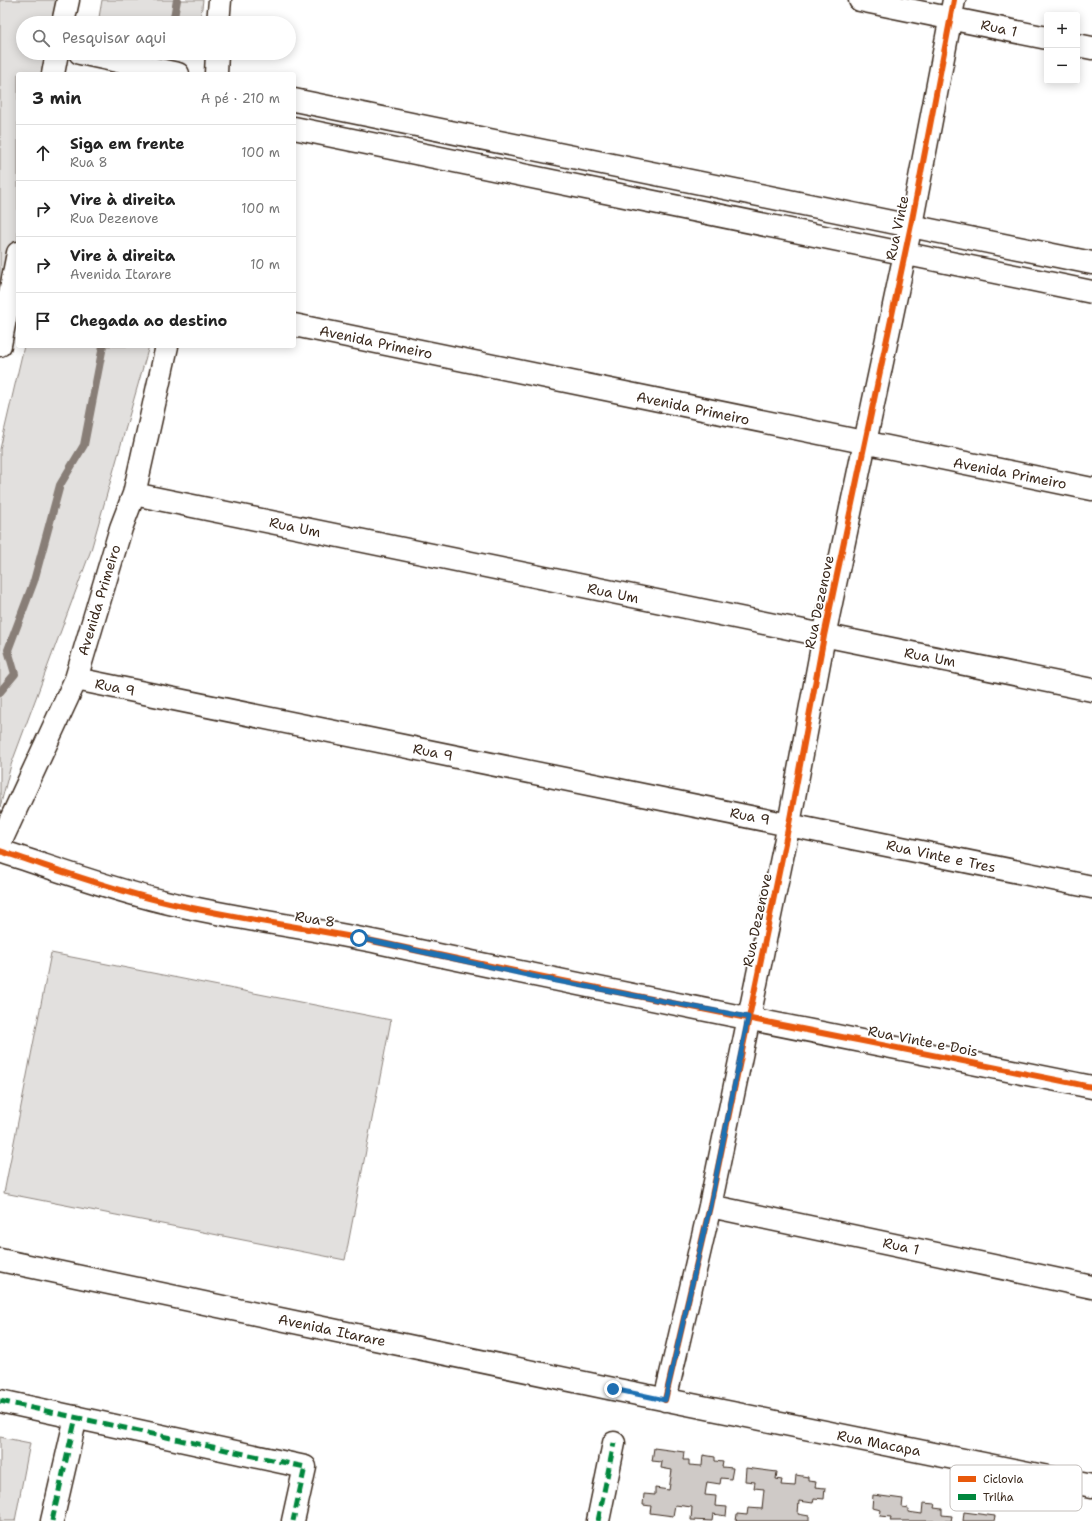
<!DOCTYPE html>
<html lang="pt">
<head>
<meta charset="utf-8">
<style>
	:root { --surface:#fff; --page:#f6f6f6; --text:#222; --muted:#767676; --line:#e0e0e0 }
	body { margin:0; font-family:"Shantell Sans",sans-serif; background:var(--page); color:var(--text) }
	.controls { position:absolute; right:12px; top:12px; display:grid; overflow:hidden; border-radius:4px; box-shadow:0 2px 10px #0003 }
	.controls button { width:36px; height:36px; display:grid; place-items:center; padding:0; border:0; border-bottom:1px solid var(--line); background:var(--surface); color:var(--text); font:20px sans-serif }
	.stop { position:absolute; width:12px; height:12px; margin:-9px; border:3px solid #1f6fb2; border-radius:50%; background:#fff }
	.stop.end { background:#1f6fb2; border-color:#fff; box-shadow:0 1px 4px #0008 }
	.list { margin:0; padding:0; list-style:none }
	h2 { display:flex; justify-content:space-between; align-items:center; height:52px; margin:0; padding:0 16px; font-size:17px }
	h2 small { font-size:13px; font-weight:400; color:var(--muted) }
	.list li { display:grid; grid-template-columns:26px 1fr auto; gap:12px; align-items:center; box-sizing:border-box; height:56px; padding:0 16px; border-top:1px solid var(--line) }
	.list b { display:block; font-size:15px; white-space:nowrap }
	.list p { margin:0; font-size:13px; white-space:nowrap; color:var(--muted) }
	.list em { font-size:13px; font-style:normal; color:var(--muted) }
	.icon { flex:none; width:22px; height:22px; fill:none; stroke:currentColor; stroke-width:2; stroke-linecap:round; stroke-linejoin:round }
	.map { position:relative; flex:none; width:1092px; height:1521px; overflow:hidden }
	.search { position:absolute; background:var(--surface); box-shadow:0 2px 10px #0003; left:16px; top:16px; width:280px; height:44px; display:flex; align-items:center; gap:10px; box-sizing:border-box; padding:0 14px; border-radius:22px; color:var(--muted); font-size:15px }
	.panel { position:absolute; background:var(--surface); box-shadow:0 2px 10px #0003; left:16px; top:72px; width:280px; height:276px; border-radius:4px }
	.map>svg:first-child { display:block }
	.green { fill:#e2e0de; stroke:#8e857e }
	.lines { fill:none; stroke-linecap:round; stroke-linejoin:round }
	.stream { stroke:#887e77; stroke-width:8 }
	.building { fill:#cfcac7; stroke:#3b2a1e }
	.minor-casing { stroke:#3b2a1e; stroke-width:25 }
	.minor { stroke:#fff; stroke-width:22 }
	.quiet { stroke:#00873e; stroke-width:5; stroke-dasharray:10 5; stroke-linecap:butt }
	.cycleway-casing { stroke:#fff; stroke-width:8 }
	.cycleway { stroke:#e8590c; stroke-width:6 }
	.route { stroke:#1f6fb2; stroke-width:5 }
	.labels { text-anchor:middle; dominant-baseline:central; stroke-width:3.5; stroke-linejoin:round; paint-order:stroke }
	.street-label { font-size:14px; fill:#3b2a1e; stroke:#fff }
	.key { fill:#fff; stroke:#c4bfbc; stroke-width:1 }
	.key-label { font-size:11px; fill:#3b2a1e }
</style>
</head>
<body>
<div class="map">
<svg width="1092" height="1521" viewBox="0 0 1092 1521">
	<rect width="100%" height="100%" fill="#fff"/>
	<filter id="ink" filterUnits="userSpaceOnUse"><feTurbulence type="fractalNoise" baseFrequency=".025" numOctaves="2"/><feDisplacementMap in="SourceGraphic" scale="8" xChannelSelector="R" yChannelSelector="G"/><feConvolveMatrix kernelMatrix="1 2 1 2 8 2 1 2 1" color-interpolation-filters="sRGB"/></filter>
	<g filter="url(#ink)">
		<path class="green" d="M0,0H69L65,23H23V53H59L54,74H18V252L0,341Z
			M102,0H203L200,23H98Z
			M24,346H149L91,550L11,765L0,807V449Z
			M51,953L391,1020L345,1260L4,1193Z
			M0,1437L30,1443L15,1521H0Z"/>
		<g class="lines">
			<path class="stream" d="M173,23L177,0
				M0,692L15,674L8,650L34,581L60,485L84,445L103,346"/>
		</g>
		<path class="building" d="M654,1448L684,1452L683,1460H689V1465L702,1466L703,1455L715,1457V1461L723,1462L722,1467L733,1468L731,1479L721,1478L720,1484L707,1482L705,1495L716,1496L715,1506L727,1507L726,1516L713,1514L712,1521L691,1520L692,1507L675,1505L673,1516L650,1513L651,1506L643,1505L644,1494L655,1495V1488L669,1490L672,1470L661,1468L662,1462L652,1461Z
			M746,1468L777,1472L776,1479L782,1480L781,1485L795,1486L796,1475L808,1477V1481L816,1482L815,1487L825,1488L824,1499L814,1498L813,1503L799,1501L798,1514L809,1516V1521H736L737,1514L747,1515L748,1508L762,1509L764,1489L754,1488L755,1482L745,1481Z
			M873,1495L903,1499L902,1507L908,1508V1512L922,1514L923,1503L935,1504L934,1508L942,1509V1515L952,1516L951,1521H890L891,1517L880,1516L881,1510L872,1508Z
			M964,1512L995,1516L994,1521H963Z"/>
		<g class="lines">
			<defs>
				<path id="minor" d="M860,0L1047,38
					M63,23L68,0
					M218,23L220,0
					M1077,45L1092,48
					M80,53L178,74
					M53,74L57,53
					M216,74L217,53
					M294,100L1092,263
					M294,128L1092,292
					M294,325L1092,489
					M0,345L18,253
					M134,494L1092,690
					M76,679L1092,887
					M0,843L76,679L121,528L134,494L167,346
					M0,851C53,868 107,888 161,901C234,919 308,927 382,943C618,994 855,1039 1092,1087
					M710,1206L1092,1287
					M0,1260L613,1389L1092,1486
					M665,1400L710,1206L789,824L824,636L911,225L954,0
					M0,1401L305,1467L293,1521
					M52,1521L76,1417
					M598,1521L614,1443"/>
			</defs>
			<use href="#minor" class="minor-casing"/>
			<use href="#minor" class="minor"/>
			<path class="quiet" d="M0,1401L305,1467L293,1521
				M52,1521L76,1417
				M598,1521L614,1443"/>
			<defs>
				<path id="cycleway" d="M0,851C53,868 107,888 161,901C234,919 308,927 382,943C618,994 855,1039 1092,1087
					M665,1400L710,1206L789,824L824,636L911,225L954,0"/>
			</defs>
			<use href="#cycleway" class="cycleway-casing"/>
			<use href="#cycleway" class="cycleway"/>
		</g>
	</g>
	<g class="lines" filter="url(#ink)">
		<path class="route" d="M359,938L541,978L748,1017L710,1206L665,1400L613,1389"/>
	</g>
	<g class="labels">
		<g class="street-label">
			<text transform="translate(999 28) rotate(12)">Rua 1</text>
			<text transform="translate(897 228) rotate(-78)">Rua Vinte</text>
			<text transform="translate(376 342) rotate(12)">Avenida Primeiro</text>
			<text transform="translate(693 408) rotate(12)">Avenida Primeiro</text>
			<text transform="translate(1010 473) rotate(11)">Avenida Primeiro</text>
			<text transform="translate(295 527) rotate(12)">Rua Um</text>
			<text transform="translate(613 593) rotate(12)">Rua Um</text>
			<text transform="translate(99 600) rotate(-73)">Avenida Primeiro</text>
			<text transform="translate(819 602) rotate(-78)">Rua Dezenove</text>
			<text transform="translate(930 657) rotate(11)">Rua Um</text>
			<text transform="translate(115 687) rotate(11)">Rua 9</text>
			<text transform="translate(433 752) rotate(11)">Rua 9</text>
			<text transform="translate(750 816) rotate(11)">Rua 9</text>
			<text transform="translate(941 856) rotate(12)">Rua Vinte e Tres</text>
			<text transform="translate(315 919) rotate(9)">Rua 8</text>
			<text transform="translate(757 920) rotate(-78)">Rua Dezenove</text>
			<text transform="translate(923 1041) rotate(11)">Rua Vinte e Dois</text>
			<text transform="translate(901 1246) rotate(12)">Rua 1</text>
			<text transform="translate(332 1330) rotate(12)">Avenida Itarare</text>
			<text transform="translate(879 1443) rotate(11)">Rua Macapa</text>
		</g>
	</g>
	<rect x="950" y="1465" width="132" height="46" rx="6" class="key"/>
	<rect x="958" y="1476" width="18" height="6" fill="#e8590c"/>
	<rect x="958" y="1494" width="18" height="6" fill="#00873e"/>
	<g class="key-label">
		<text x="983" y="1483">Ciclovia</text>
		<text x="983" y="1501">Trilha</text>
	</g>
</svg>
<div class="controls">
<button>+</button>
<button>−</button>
</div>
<div class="stop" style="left:359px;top:938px"></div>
<div class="stop end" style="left:613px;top:1389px"></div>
<div class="search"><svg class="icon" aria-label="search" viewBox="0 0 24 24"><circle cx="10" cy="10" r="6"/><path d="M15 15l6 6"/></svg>Pesquisar aqui</div>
<section class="panel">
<h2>3 min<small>A pé · 210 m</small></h2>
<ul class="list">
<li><svg class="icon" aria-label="ahead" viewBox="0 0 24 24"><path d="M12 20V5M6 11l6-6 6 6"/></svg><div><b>Siga em frente</b><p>Rua 8</p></div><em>100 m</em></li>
<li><svg class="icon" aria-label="right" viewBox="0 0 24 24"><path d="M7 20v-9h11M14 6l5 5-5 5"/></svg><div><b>Vire à direita</b><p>Rua Dezenove</p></div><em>100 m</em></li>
<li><svg class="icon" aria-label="right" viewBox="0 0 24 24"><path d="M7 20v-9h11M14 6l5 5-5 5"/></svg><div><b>Vire à direita</b><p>Avenida Itarare</p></div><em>10 m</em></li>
<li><svg class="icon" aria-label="arrive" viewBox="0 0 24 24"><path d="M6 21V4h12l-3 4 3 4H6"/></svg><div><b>Chegada ao destino</b></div></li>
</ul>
</section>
</div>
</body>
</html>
